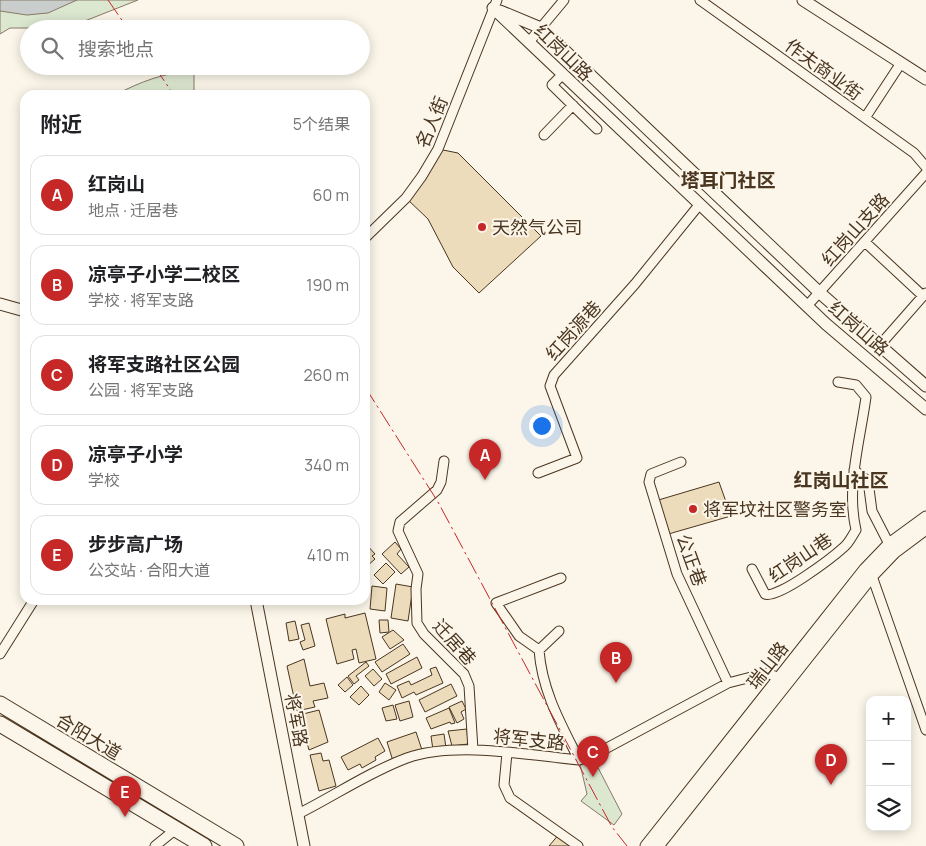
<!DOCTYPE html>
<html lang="zh">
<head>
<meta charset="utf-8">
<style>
	:root { --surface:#fff; --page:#f2f2f2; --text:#202124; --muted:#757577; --line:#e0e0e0; --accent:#c62828 }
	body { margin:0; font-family:Manrope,"Noto Sans SC",sans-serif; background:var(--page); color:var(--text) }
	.controls { position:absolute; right:15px; bottom:15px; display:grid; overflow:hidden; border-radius:10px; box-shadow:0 2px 12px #0003 }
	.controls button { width:45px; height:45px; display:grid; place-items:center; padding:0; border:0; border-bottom:1px solid var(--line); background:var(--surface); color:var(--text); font:25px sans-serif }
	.you { position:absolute; left:541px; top:425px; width:18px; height:18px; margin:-12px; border:4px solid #fff; border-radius:50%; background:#1a73e8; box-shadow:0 0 0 8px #1a73e833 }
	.badge { display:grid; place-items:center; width:32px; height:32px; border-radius:50%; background:var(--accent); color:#fff; font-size:16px; font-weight:700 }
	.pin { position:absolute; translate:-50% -41px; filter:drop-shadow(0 1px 2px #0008) }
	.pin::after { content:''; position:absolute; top:26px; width:18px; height:15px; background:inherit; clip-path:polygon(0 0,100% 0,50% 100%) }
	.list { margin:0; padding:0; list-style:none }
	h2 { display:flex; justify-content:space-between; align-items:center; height:65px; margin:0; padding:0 20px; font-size:21px }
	h2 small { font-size:16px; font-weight:400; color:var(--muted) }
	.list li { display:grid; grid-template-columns:32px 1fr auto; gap:15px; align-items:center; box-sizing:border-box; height:80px; margin:0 10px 10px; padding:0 10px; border:1px solid var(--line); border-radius:15px }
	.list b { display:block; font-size:19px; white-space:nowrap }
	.list p { margin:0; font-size:16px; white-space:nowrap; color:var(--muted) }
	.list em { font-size:16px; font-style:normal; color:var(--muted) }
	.icon { flex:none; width:28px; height:28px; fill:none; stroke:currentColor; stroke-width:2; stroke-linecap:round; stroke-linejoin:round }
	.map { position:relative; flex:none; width:926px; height:846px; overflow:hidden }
	.search { position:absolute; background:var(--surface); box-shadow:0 2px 12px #0003; left:20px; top:20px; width:350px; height:55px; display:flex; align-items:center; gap:12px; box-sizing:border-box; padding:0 18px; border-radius:28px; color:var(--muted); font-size:19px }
	.panel { position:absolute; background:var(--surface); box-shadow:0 2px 12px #0003; left:20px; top:90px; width:350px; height:515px; border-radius:15px }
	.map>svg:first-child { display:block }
	.green { fill:#dce7d0; stroke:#887966 }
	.water { fill:#c9cecd; stroke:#887966 }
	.building { fill:#ecdcbc; stroke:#4a3520 }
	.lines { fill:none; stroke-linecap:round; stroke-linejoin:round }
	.street-casing { stroke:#4a3520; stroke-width:11 }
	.secondary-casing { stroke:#4a3520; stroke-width:13 }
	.highway-casing { stroke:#4a3520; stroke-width:17 }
	.street { stroke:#fbf6e9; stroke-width:9 }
	.secondary { stroke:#fbf6e9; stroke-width:11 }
	.highway { stroke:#fbf6e9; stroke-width:15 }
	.power { stroke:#c62828; stroke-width:1; stroke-dasharray:18 4 2.5 4; stroke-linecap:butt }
	.poi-dot { fill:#c62828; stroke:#fbf6e9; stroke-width:2 }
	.labels { text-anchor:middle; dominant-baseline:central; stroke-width:4; stroke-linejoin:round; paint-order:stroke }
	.street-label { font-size:18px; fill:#4a3520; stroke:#fbf6e9 }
	.poi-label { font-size:18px; fill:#4a3520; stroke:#fbf6e9; text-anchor:start }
	.neighbourhood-label { font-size:19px; font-weight:bold; fill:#4a3520; stroke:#fbf6e9 }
</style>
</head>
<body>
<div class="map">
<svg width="926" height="846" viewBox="0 0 926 846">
	<rect width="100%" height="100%" fill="#fbf6e9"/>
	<path class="green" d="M0,0H138L67,28H10L0,34Z
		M194,71V95H115C140,82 165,72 194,71Z
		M592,756L622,814L614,825L581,801L587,794L579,760Z"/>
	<path class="water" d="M0,0H77L48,13L27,15L0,11Z"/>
	<path class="building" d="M438,149L458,153L541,236L479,293L453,267L428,219L406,198Z
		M719,482L731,516L665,535L655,501Z
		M395,542L401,549L397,554L409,567L401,574L382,554Z
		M365,543L375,554L372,556L375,559L366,567Z
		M386,563L395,572L383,584L374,575Z
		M396,584L413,587L408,621L391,618Z
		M372,586L387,588L385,611L370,609Z
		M365,613L376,659L359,663L356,649L352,650L354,659L337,664L326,619L345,614V618Z
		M379,620H388L389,632L380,633Z
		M295,621L299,639L289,641L286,623Z
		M309,623L315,646L303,650L300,642L305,640L301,625Z
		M393,630L404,640L390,649L382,637Z
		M403,644L410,654L382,672L375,662Z
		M417,657L422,668L391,684L386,674Z
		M304,659L310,686L324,683L328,698L313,701L315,707L297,711L287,666Z
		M366,662L369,666L356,676L359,680L354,684L348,676Z
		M436,667L443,683L416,695L414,692L402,698L397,686L409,681L411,685L432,675L430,669Z
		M373,669L382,679L374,686L365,676Z
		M347,677L353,685L345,692L338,685Z
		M385,683L396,690L389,700L379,692Z
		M451,684L457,696L425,712L419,700Z
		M361,686L369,695L359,705L350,697Z
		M409,701L413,717L400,721L395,705Z
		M462,701L466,709L461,712L464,719L457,723L449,707Z
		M393,705L397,719L386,721L382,708Z
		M449,708L455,723L451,724L450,722L431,729L426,718Z
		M319,710L328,742L309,750L299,715Z
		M467,729L468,744L452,746L448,731Z
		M416,732L422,750L393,761L387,742Z
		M444,734L446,748L433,750L431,736Z
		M378,738L385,751L375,757L376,760L362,768L360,764L348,770L341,757Z
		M321,753L323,761L329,760L336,786L319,791L310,755Z
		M560,833L578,846H549Z"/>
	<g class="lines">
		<defs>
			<path id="street" d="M700,0L914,153L926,167
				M529,42L564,0
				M563,74L552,85L597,129
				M865,118L901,63
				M544,135L573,105
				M365,238L406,198L422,176L438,149L497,0
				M865,242L923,296L926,293
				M807,306L926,173
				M880,345L923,296
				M444,461L441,482L437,490L400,522L398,531L418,574L416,589L417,623L424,634L464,674L469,686L473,750
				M681,462L651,474L649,482L677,574L728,683
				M854,470L868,481L872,511L889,544
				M538,473L577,458L550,386L554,375L635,284L699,205
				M752,569L765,594C777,600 833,557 844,547C849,543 852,536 856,530C846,487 860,441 866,397L856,385L838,382
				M872,576L926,730
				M561,578L496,603L519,636L539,650C542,691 561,724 579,760
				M539,650L559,631
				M0,654L34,600
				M507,753L504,785L510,798L578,846
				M298,814C334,796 369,772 407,758C456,741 528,755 579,760L592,756L728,683L767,673L779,678
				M155,846L176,829"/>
			<path id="secondary" d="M803,0L926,79
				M493,8L826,324L926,409
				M500,11L541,28L820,293L926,386
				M0,304L25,311
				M256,600L304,846
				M646,846L865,569L889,544L926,517
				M658,846L872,576L895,552L926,529"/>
			<path id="highway" d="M0,704L236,846
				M0,724L204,846"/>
		</defs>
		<use href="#street" class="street-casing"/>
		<use href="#secondary" class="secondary-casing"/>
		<use href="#highway" class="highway-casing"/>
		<use href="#street" class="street"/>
		<use href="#secondary" class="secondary"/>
		<use href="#highway" class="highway"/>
		<path class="power" d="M108,0L128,29
			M154,66L174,95
			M365,387L438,502L612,827L627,846"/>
	</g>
	<g class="poi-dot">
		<circle cx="482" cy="227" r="5"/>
		<circle cx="693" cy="509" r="5"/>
	</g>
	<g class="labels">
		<g class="street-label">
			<text transform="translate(564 52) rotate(44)">红岗山路</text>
			<text transform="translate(824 69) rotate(36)">作夫商业街</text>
			<text transform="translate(431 122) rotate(-67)">名人街</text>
			<text transform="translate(855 229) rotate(-48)">红岗山支路</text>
			<text transform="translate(859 328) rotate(41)">红岗山路</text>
			<text transform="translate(573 330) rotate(-48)">红岗源巷</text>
			<text transform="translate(800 557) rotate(-34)">红岗山巷</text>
			<text transform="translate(692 560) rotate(70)">公正巷</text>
			<text transform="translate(455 642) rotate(48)">迁居巷</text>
			<text transform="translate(767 665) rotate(-52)">瑞山路</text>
			<text transform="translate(297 720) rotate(79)">将军路</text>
			<text transform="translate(89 736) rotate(31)">合阳大道</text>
			<text transform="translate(529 739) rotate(6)">将军支路</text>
		</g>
		<g class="poi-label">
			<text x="492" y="227">天然气公司</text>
			<text x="703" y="509">将军坟社区警务室</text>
		</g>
		<g class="neighbourhood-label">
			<text x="728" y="180">塔耳门社区</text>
			<text x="841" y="480">红岗山社区</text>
		</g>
	</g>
</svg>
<div class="controls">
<button>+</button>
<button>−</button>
<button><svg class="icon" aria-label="layers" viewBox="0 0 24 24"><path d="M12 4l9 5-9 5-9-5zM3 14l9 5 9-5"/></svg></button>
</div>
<div class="you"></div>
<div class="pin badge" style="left:485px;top:480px">A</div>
<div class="pin badge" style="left:616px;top:683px">B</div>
<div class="pin badge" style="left:593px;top:777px">C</div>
<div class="pin badge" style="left:831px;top:785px">D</div>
<div class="pin badge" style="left:125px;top:817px">E</div>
<div class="search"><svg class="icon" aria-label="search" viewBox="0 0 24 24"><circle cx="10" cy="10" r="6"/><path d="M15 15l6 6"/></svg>搜索地点</div>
<section class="panel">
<h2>附近<small>5个结果</small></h2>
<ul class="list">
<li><span class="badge">A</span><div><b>红岗山</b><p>地点 · 迁居巷</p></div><em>60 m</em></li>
<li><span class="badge">B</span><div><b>凉亭子小学二校区</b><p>学校 · 将军支路</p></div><em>190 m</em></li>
<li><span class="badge">C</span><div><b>将军支路社区公园</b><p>公园 · 将军支路</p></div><em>260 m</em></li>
<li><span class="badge">D</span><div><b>凉亭子小学</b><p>学校</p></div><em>340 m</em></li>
<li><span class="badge">E</span><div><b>步步高广场</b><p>公交站 · 合阳大道</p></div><em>410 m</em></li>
</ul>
</section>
</div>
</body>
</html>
